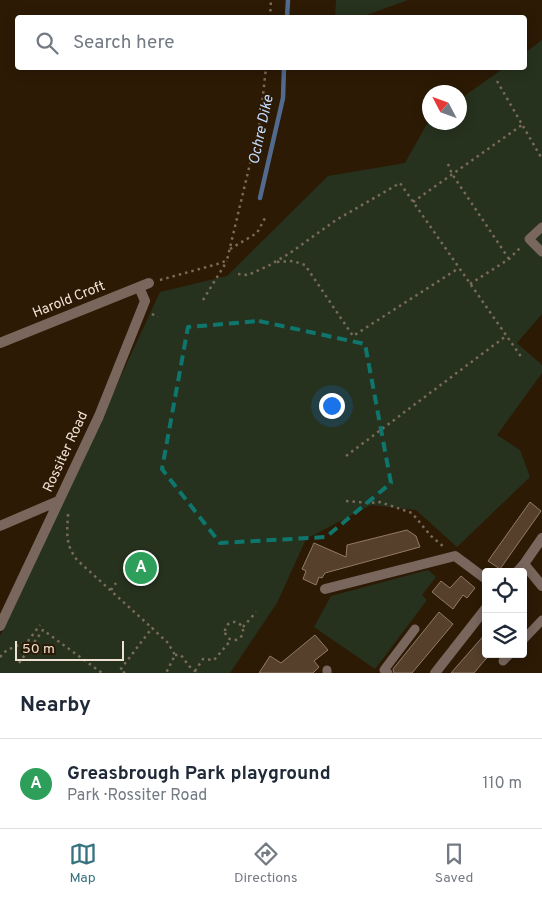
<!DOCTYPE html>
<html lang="en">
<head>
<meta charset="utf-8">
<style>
	:root { --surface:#fff; --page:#f6f6f7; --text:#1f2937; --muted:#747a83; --line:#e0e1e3; --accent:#36727f }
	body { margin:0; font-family:Overpass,sans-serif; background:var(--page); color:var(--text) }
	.controls { position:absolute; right:15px; bottom:15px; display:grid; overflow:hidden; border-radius:5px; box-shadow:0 2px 12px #0003 }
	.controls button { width:45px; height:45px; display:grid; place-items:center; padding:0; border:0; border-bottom:1px solid var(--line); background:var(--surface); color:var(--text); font:25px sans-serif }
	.compass { position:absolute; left:422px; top:85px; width:45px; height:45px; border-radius:50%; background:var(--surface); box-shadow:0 2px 12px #0003; rotate:311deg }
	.scale { position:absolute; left:15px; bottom:12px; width:109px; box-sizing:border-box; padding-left:5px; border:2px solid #eee1d4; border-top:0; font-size:14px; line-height:18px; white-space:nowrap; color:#eee1d4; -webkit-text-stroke:4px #2c1a05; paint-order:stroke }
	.you { position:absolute; left:331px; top:405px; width:18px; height:18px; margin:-12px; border:4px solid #fff; border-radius:50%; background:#1a73e8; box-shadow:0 0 0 8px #1a73e833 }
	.badge { display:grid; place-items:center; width:32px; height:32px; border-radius:50%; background:var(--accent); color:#fff; font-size:16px; font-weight:700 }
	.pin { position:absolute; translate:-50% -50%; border:2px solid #fff; box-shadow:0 1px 5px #0006 }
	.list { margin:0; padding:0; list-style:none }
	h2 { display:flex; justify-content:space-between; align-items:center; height:65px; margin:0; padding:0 20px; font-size:21px }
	h2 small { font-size:16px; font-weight:400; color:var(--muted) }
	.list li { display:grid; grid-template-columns:32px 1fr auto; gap:15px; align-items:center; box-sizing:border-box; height:90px; padding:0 20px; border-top:1px solid var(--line) }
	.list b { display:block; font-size:19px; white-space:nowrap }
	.list p { margin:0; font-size:16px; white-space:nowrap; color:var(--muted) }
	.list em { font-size:16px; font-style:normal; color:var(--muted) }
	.icon { flex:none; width:28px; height:28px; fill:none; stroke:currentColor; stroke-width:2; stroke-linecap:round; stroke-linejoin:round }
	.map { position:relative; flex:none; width:542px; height:673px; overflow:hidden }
	.search { position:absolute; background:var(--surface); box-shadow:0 2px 12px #0003; left:15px; right:15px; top:15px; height:55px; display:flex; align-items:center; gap:12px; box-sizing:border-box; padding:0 18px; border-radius:5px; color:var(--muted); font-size:19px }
	.sheet { height:155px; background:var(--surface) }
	nav { display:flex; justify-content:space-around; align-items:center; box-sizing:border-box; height:70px; border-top:1px solid var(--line); background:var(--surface); font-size:14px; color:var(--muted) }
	nav a { display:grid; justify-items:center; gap:2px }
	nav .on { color:var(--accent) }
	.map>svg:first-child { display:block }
	.green { fill:#26321e }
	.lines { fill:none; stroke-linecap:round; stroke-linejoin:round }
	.stream { stroke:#516a8d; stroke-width:4.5 }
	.building { fill:#56402c; stroke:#937a65 }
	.path { stroke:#7a6a58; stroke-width:2.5; stroke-dasharray:2.5 4; stroke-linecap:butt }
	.service { stroke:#79675d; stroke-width:9 }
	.minor { stroke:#79675d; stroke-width:10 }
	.marked { fill:none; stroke:#0f766e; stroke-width:4; stroke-dasharray:10 6; stroke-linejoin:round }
	.labels { text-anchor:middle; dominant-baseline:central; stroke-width:4; stroke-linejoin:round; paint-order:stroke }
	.street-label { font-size:14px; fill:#eee1d4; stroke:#2c1a05 }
	.water-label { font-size:15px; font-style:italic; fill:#c2dbfe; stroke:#2c1a05 }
</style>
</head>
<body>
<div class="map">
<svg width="542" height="673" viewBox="0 0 542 673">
	<rect width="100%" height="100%" fill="#2c1a05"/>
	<path class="green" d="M336,0H408L361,17H335Z
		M542,40V314L517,343L542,365V373L497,435L520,450L530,477L457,547L416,510L371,505L306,539L277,603L230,673H0V636L160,292L227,276L328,176L405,163L428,122L429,121L430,122H460V99L504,68H524L525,53Z
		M428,570L436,577L422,595L427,600L375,669L314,627L331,596Z"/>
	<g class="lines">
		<path class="stream" d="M287,18L288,0
			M260,198L283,98L284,68"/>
	</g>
	<path class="building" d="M530,502L541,511L500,569L488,561Z
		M407,530L416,536L420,547L325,573L322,578L319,577L316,585L303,579L306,571L302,569L314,543L346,557L347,545Z
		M461,576L475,588L467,598L463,595L453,609L432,592L441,581L450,588Z
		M439,612L453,624L412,673H394L393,669Z
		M486,633V654L488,657L484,661L474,673H451Z
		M315,635L328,650L314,661L319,667L313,673H259L270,656L281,663Z"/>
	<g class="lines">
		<path class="path" d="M270,18L271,0
			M497,81L542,159
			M448,164L452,174L509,259
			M413,202L522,125
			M230,249L257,233L265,218
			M277,262L293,261L305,265L353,336L459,268
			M238,274L248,275L268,266L290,253L336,220L400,183L522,358
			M160,280L221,263L227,260L260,122L266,68
			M470,284L509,259L521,247
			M203,300L227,261
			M152,314L158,317
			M346,456L506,336
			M346,501L369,503L380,502L412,513L431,536L444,547
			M68,514C67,533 65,544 77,560L152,628
			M111,590L116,583
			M225 631a9 9 0 1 1 18 0a9 9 0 1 1-18 0Z
			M243,627L256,612
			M175,655H181L189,666L195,671L194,673
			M0,657L7,650L28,641L40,625
			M19,663L43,630L102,673
			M195,671L203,659L214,660L231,640
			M125,673L120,670L152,628L168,643L175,655L166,673"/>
		<path class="service" d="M542,227L529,239L542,252
			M523,640L542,620
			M503,661L510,654
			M327,673V670
			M388,673L384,670L415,629"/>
		<path class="minor" d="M0,343L149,283
			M0,526L58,501
			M524,564L542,586
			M517,572L524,564L542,538
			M325,589L455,556L486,579
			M0,626L99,416L145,301L139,287
			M435,673L486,608"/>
	</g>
	<path class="marked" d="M259,321L365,344L391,483L326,537L220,543L162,469L188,327Z"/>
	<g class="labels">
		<g class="street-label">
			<text transform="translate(69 300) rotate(-22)">Harold Croft</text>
			<text transform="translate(66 452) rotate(-65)">Rossiter Road</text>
		</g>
		<g class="water-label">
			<text transform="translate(262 130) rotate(-78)">Ochre Dike</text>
		</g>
	</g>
</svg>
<div class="controls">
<button><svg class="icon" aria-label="locate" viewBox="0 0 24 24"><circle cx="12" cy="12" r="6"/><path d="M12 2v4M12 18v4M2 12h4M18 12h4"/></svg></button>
<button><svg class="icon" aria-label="layers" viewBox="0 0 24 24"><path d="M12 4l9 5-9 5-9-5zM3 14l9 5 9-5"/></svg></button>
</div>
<svg class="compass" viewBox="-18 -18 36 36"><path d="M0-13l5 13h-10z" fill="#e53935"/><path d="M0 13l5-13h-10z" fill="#747a83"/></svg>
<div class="scale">50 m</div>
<div class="you"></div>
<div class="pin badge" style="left:141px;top:568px;background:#2e9e5b">A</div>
<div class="search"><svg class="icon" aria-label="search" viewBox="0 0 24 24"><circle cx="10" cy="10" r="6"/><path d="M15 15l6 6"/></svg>Search here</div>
</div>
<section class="sheet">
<h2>Nearby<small></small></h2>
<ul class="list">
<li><span class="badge" style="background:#2e9e5b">A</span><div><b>Greasbrough Park playground</b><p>Park · Rossiter Road</p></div><em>110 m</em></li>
</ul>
</section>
<nav>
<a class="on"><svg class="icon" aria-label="map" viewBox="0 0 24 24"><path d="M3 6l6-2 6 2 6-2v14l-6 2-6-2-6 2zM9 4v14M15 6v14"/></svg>Map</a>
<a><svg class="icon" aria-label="directions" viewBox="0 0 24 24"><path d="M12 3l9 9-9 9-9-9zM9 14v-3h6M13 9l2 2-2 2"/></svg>Directions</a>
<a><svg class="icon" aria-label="saved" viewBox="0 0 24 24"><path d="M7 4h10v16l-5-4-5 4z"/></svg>Saved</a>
</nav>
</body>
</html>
